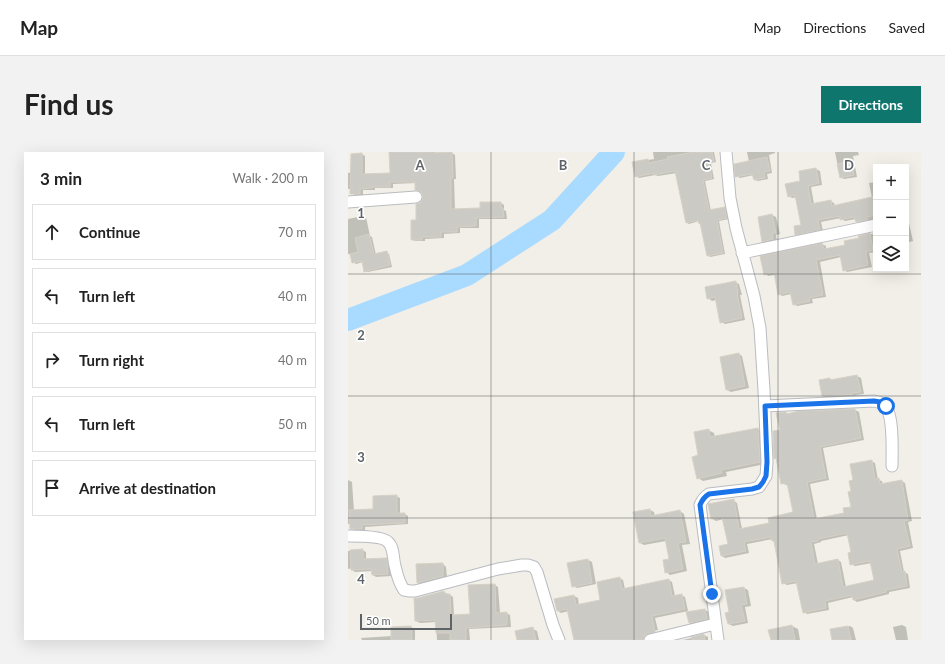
<!DOCTYPE html>
<html lang="en">
<head>
<meta charset="utf-8">
<style>
	:root { --surface:#fff; --page:#f2f2f2; --text:#222; --muted:#767676; --line:#e0e0e0; --accent:#0f766e }
	body { margin:0; font-family:Lato,sans-serif; background:var(--page); color:var(--text) }
	.controls { position:absolute; right:12px; top:12px; display:grid; overflow:hidden; border-radius:0px; box-shadow:0 4px 16px #0002 }
	.controls button { width:36px; height:36px; display:grid; place-items:center; padding:0; border:0; border-bottom:1px solid var(--line); background:var(--surface); color:var(--text); font:20px sans-serif }
	.scale { position:absolute; left:12px; bottom:10px; width:92px; box-sizing:border-box; padding-left:4px; border:2px solid #5e6368; border-top:0; font-size:11px; line-height:14px; white-space:nowrap; color:#5e6368; -webkit-text-stroke:3px #fff; paint-order:stroke }
	.stop { position:absolute; width:12px; height:12px; margin:-9px; border:3px solid #1a73e8; border-radius:50%; background:#fff }
	.stop.end { background:#1a73e8; border-color:#fff; box-shadow:0 1px 4px #0008 }
	.list { margin:0; padding:0; list-style:none }
	h2 { display:flex; justify-content:space-between; align-items:center; height:52px; margin:0; padding:0 16px; font-size:17px }
	h2 small { font-size:13px; font-weight:400; color:var(--muted) }
	.list li { display:grid; grid-template-columns:26px 1fr auto; gap:12px; align-items:center; box-sizing:border-box; height:56px; margin:0 8px 8px; padding:0 8px; border:1px solid var(--line); border-radius:0px }
	.list b { display:block; font-size:15px; white-space:nowrap }
	.list em { font-size:13px; font-style:normal; color:var(--muted) }
	.icon { flex:none; width:22px; height:22px; fill:none; stroke:currentColor; stroke-width:2; stroke-linecap:round; stroke-linejoin:round }
	.map { position:relative; flex:none; width:573px; height:488px; overflow:hidden; border-radius:0px }
	header { display:flex; align-items:center; gap:24px; box-sizing:border-box; height:56px; padding:0 20px; background:var(--surface); border-bottom:1px solid var(--line) }
	header strong { font-size:19px }
	nav { display:flex; gap:22px; margin-inline-start:auto; font-size:14px }
	.intro { display:flex; align-items:center; justify-content:space-between; box-sizing:border-box; height:96px; padding:0 24px }
	h1 { margin:0; font-size:28px }
	.button { padding:10px 18px; border-radius:0px; background:var(--accent); color:#fff; font-size:14px; font-weight:700 }
	main { display:flex; gap:24px; padding:0 24px }
	aside { flex:1; background:var(--surface); border-radius:0px; box-shadow:0 4px 16px #0002 }
	.map>svg:first-child { display:block }
	.shadow { fill:#0003; fill-rule:evenodd }
	.lines { fill:none; stroke-linecap:round; stroke-linejoin:round }
	.river { stroke:#a9daff; stroke-width:22 }
	.building { fill:#cccac4; stroke:#d7d1c5; fill-rule:evenodd }
	.minor-casing { stroke:#b9bcc1; stroke-width:13 }
	.minor { stroke:#fff; stroke-width:11 }
	.route { stroke:#1a73e8; stroke-width:5 }
	.grid { fill:none; stroke:#5e6368; stroke-width:1; stroke-opacity:0.55 }
	.grid-label { font-size:13px; text-anchor:middle; font-weight:bold; fill:#5e6368; stroke:#fff; stroke-width:3.5; stroke-linejoin:round; paint-order:stroke }
</style>
</head>
<body>
<header>
<strong>Map</strong>
<nav><a>Map</a><a>Directions</a><a>Saved</a></nav>
</header>
<div class="intro"><h1>Find us</h1><a class="button">Directions</a></div>
<main>
<aside>
<h2>3 min<small>Walk · 200 m</small></h2>
<ul class="list">
<li><svg class="icon" aria-label="ahead" viewBox="0 0 24 24"><path d="M12 20V5M6 11l6-6 6 6"/></svg><div><b>Continue</b></div><em>70 m</em></li>
<li><svg class="icon" aria-label="left" viewBox="0 0 24 24"><path d="M17 20v-9H6M10 6l-5 5 5 5"/></svg><div><b>Turn left</b></div><em>40 m</em></li>
<li><svg class="icon" aria-label="right" viewBox="0 0 24 24"><path d="M7 20v-9h11M14 6l5 5-5 5"/></svg><div><b>Turn right</b></div><em>40 m</em></li>
<li><svg class="icon" aria-label="left" viewBox="0 0 24 24"><path d="M17 20v-9H6M10 6l-5 5 5 5"/></svg><div><b>Turn left</b></div><em>50 m</em></li>
<li><svg class="icon" aria-label="arrive" viewBox="0 0 24 24"><path d="M6 21V4h12l-3 4 3 4H6"/></svg><div><b>Arrive at destination</b></div></li>
</ul>
</aside>
<div class="map">
<svg width="573" height="488" viewBox="0 0 573 488">
	<rect width="100%" height="100%" fill="#f1efe7"/>
	<path class="shadow" d="M42,0H87V2L104,1L107,3L108,27H106L107,58L133,57L153,51L156,53V58L158,59L159,67H131V76H112V81L96,82V86L77,87V89H67L64,87L73,51L76,45L74,40L68,37V31L45,32V36H27V38H15V43H7L3,41V37H0V21L4,20L14,2L17,4V22H43Z
		M305,0H366L368,10L363,11L366,27L357,29L363,59L376,56L379,57L381,67L371,69L377,102L362,105L360,103L353,72L352,71L351,69L341,72L338,70L329,21L310,24L307,23L291,26L288,24L285,11L306,7Z
		M399,0H427V1L421,3L424,21L419,22L420,27L410,29L407,28L406,23L392,26L388,24L401,10Z
		M487,0H510L511,3L505,4L509,25L496,27L492,25Z
		M468,17L472,19L474,33L463,35L466,52L482,49L486,51L487,54L524,46L521,31L528,30V69L512,72L508,69V67L497,69L493,67V66L473,70L475,79L452,84L448,82L454,74L449,45L444,46L441,44L454,30L452,20Z
		M424,63L428,65L432,82L428,83L429,89L419,91L415,89L411,66Z
		M15,64L18,65L22,84L24,85L28,103L38,100L41,102L44,115L20,120L17,119L15,110L8,112L5,110L3,102H0V67Z
		M558,69L561,71L565,89L558,91Z
		M528,81V100L521,101L524,115L499,120L496,118L493,105L472,110L478,145L464,147L465,151L449,154L445,152L443,142L434,144L431,142L427,123L420,124L417,122L474,92L478,94V97L498,93L512,87L511,85Z
		M387,130L391,132L394,143H392L397,168L377,172L373,170L368,148L364,149L360,146Z
		M391,202L394,204L401,236L383,240L379,238Z
		M509,224L513,226L516,242L508,243V245L479,246L475,244L482,227L485,229Z
		M507,258L511,260L516,288L475,296L481,328L462,332L469,367L497,362L504,355V340L506,329L523,309L527,311L530,328L534,329L535,333L554,329L557,331L564,369L560,370L565,396L552,399L556,420L560,422L562,436L541,440V442L509,450L506,448L505,445L480,451L481,458L459,462L456,460L450,431L439,433L435,431L427,389L425,388V387L399,392L401,401L377,406L374,404L381,392L376,367L368,369L364,367L385,348L389,351L394,377L422,371L446,361L441,333H438L434,331L429,307L427,306L433,278L438,261L441,263ZM501,383L504,401L503,412L507,414L524,411L527,429L498,435L493,410L490,408L470,412L466,392L473,390V389Z
		M410,277L415,280L417,312L378,320L379,324L355,329L350,326L352,304L360,278L366,281L367,286Z
		M0,328L4,330L6,359L26,358L48,344L52,346V362H57L60,364V372L17,375V379L7,378L3,376V372H0Z
		M302,358L306,360L307,365L332,359L336,362L342,392L334,393L339,419L322,423L318,420L322,407L318,389L296,393L292,391Z
		M14,398L18,400V408L38,407L42,409L43,424L28,425L25,423L24,419L7,420L4,418V416L0,417V399Z
		M240,408L244,410L248,432L229,436L225,434Z
		M95,412L98,415L99,426L74,433L70,431Z
		M272,426L275,428L277,437L321,428L324,430L327,444L333,443L337,445L340,459L307,466L310,478L285,483L286,488H226L221,459L213,461L210,459L226,444L230,446L231,453L254,449Z
		M147,433L150,435L152,461H158L162,463L163,475L121,477L122,488H89L88,470L72,471L68,469L70,447L96,440L100,442V443H102L105,445L106,463H123Z
		M396,436L400,438L403,454L397,455L400,471L385,474L381,472L382,461Z
		M357,458L361,460L363,469L345,473L341,471Z
		M554,473L558,475L560,488H548L545,475Z
		M444,474L450,477L452,488H424Z
		M502,474L505,476L508,488H485L483,478Z
		M63,475L67,477V488H14L13,486L44,484Z
		M185,477L189,479L191,488H170Z
		M356,483L360,485V488H335Z"/>
	<g class="lines">
		<path class="river" d="M0,168L119,123L204,68L266,0"/>
	</g>
	<path class="building" d="M41,0H84V1L104,0L105,26H103V57L132,56V50H153V56H155L156,65L128,66V74L109,75V80H93V85H74V88H63V68H68V52L72,51L74,48L75,45L74,41L71,39L67,38V30H42V35H24V36L12,37V42H2L3,2L14,1V22L42,21Z
		M346,0H364L366,9L361,10L364,26L355,28L361,58L377,55L379,66L369,68L375,101L359,104L352,71L351,72L350,68L338,71L327,19L306,23V21L287,25L284,10L300,7L301,11L320,7L319,5Z
		M419,5L422,19L416,20L417,26L406,28L404,22L387,25L386,12Z
		M503,9L506,23L492,26L489,12Z
		M468,16L471,31L460,34L463,52L483,48L484,54L528,44V63L519,65V68L508,70L506,65L492,68V64L470,68L472,78L447,83L446,74L453,73L447,43L440,45L437,32L452,29L451,19Z
		M424,62L428,81H424L425,87L414,90L410,65Z
		M522,81L525,98L518,100L520,113L495,119L492,103L468,108L475,143L461,146L462,149L445,153L442,140L430,143L426,120L416,123L412,104L474,91L476,97L497,93L496,89L511,86L510,84Z
		M21,82L26,102L39,99L42,113L16,120L14,109L4,111L2,102L10,100L7,86Z
		M388,129L390,141H389L394,166L372,171L367,145L359,147L357,135Z
		M391,201L397,234L378,238L372,205Z
		M509,223L513,240L504,241V243L474,244L471,228L482,226V228Z
		M507,257L513,286L472,295L478,326L459,330L466,367L496,361L495,356L503,355L500,340L503,339L501,329L505,328L502,312L524,308L527,327L531,326L532,332L554,328L560,368L556,369L562,394L549,397L554,420L557,419L559,434L538,438V440L505,448L504,443L477,449L478,456L455,461L448,429L434,432L426,389H424L423,385L396,390L398,399L373,404L371,394L380,392L374,365L363,367L360,352L386,347L391,377L421,371L420,366L445,360L439,331L433,332L428,306L426,307L425,279L432,278L428,261L438,260L439,262L451,259ZM499,381L503,400L500,401L502,413L522,409L526,428L495,435L490,407L467,412L463,390L470,389V387Z
		M410,276L412,310L373,318L374,321L349,327L344,305L350,303L346,280L361,277L362,285Z
		M49,343V361H57V371L14,373V377H2L1,358L25,357V344Z
		M302,357L303,364L332,358L338,390L330,391L335,417L317,421L315,408L321,407L317,386L291,391L285,360Z
		M15,397V407L39,406L40,422L24,423L23,417L3,418L2,398Z
		M240,407L244,431L224,435L219,411Z
		M95,411V424L69,431L68,412Z
		M272,425L274,437L321,427L324,444L334,442L337,457L304,464L307,480L297,483L295,488H226L219,457L209,459L206,447L226,443L228,453L252,448L249,430Z
		M147,432L148,461L159,460V473L118,476V488H102V481H88L87,468L67,469L66,446H70L96,439V442H102L103,463L122,462L120,433Z
		M396,435L399,452L393,453L397,469L380,472L377,461L381,460L377,438Z
		M357,457L359,467L341,471L338,460Z
		M444,473L447,488H423L420,478Z
		M63,474L64,488H43V475Z
		M500,474L503,488H484L482,477Z
		M185,475L188,488H169L167,479Z
		M356,482L357,488H344L343,485Z"/>
	<g class="lines">
		<defs>
			<path id="minor" d="M0,50L68,45
				M394,101L528,73
				M417,254L526,249C530,250 534,250 537,254C546,263 544,301 544,314
				M0,384C9,384 35,384 40,390C46,395 45,407 47,414C49,423 51,431 56,438L62,439H67L150,417L174,413H180L186,415L189,420L205,473L211,488
				M302,488L367,472
				M370,488L352,353C354,348 356,345 361,342L404,337L411,335L418,324L419,310L416,238L412,176L406,144L388,76L382,46L378,0"/>
		</defs>
		<use href="#minor" class="minor-casing"/>
		<use href="#minor" class="minor"/>
	</g>
	<g class="lines">
		<path class="route" d="M364,442L352,353C354,348 356,345 361,342L404,337L411,335L415,330L418,324L419,310L417,254L526,249L532,250L538,254"/>
	</g>
	<path class="grid" d="M143,0V488M286,0V488M430,0V488M0,122H573M0,244H573M0,366H573"/>
	<g class="grid-label">
		<text x="72" y="18">A</text>
		<text x="215" y="18">B</text>
		<text x="358" y="18">C</text>
		<text x="501" y="18">D</text>
		<text x="13" y="66">1</text>
		<text x="13" y="188">2</text>
		<text x="13" y="310">3</text>
		<text x="13" y="432">4</text>
	</g>
</svg>
<div class="controls">
<button>+</button>
<button>−</button>
<button><svg class="icon" aria-label="layers" viewBox="0 0 24 24"><path d="M12 4l9 5-9 5-9-5zM3 14l9 5 9-5"/></svg></button>
</div>
<div class="scale">50 m</div>
<div class="stop" style="left:538px;top:254px"></div>
<div class="stop end" style="left:364px;top:442px"></div>
</div>
</main>
</body>
</html>
